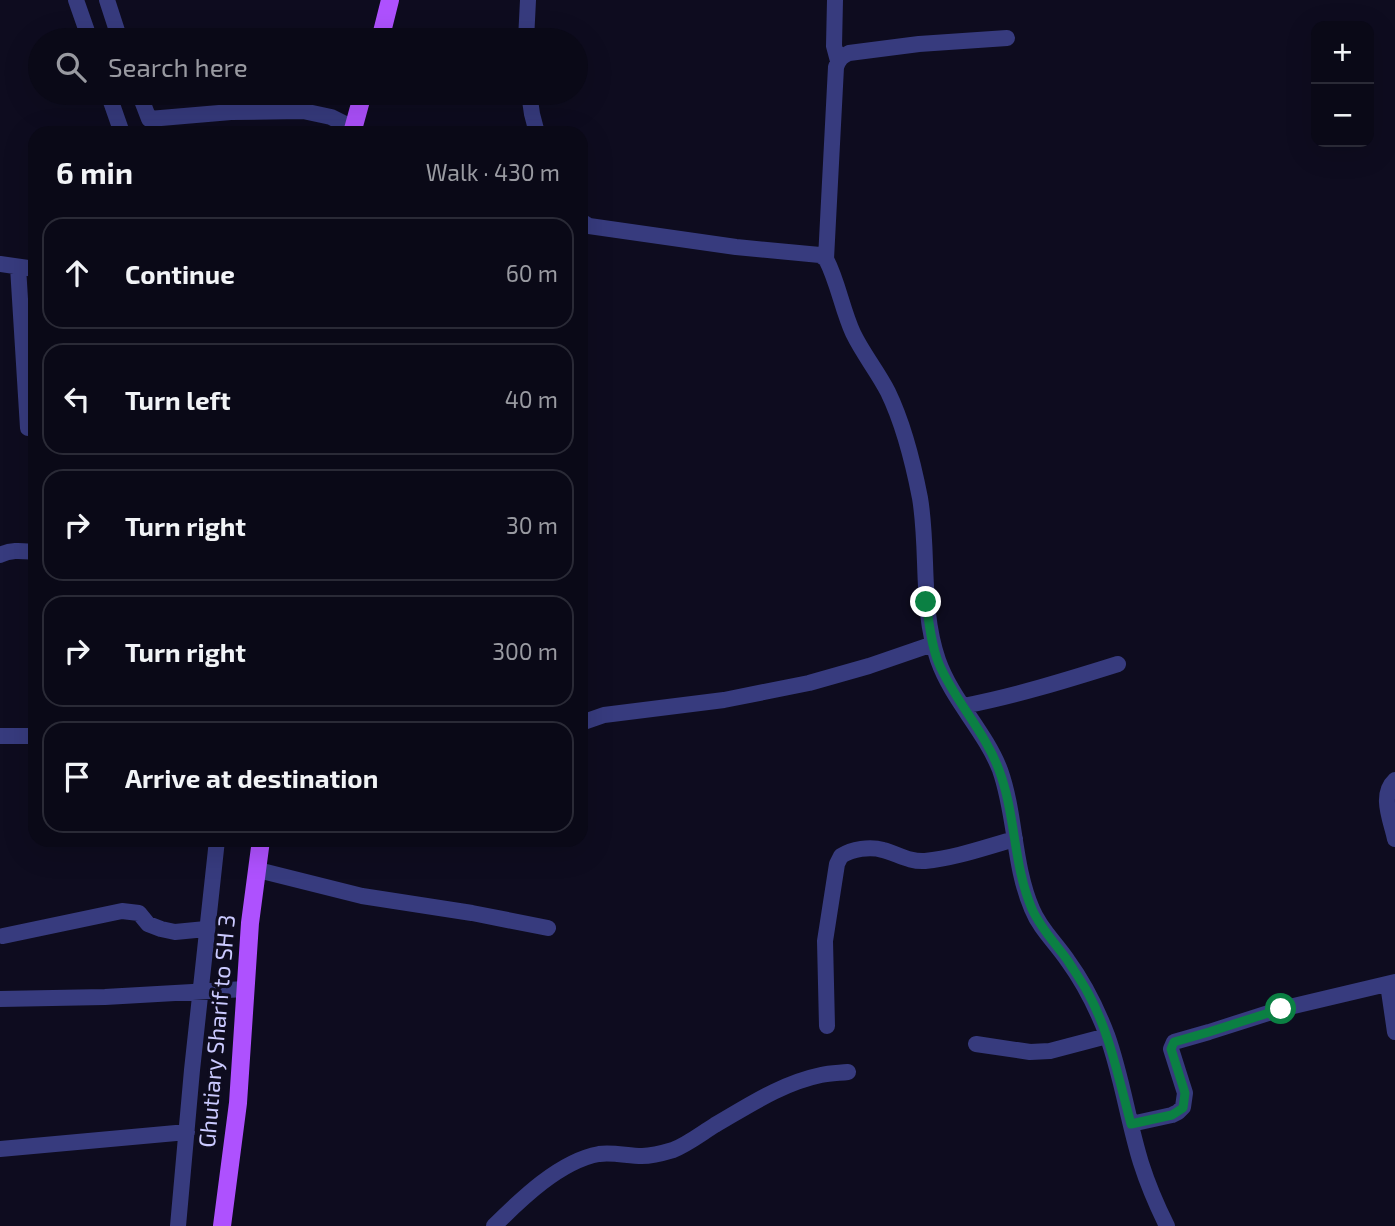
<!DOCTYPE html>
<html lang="en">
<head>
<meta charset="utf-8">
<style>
	:root { --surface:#0a0917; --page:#131220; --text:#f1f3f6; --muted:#999aa1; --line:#2a2a36 }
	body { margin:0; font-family:"Exo 2",sans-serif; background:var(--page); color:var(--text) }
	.controls { position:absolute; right:21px; top:21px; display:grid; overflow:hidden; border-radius:14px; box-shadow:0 7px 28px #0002 }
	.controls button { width:63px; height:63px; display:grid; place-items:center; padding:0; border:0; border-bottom:2px solid var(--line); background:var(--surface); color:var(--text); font:35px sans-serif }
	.stop { position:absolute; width:21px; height:21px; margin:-16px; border:5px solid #0b8043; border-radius:50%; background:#fff }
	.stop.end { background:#0b8043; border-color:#fff; box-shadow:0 2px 7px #0008 }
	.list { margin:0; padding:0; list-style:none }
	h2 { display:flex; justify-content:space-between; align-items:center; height:91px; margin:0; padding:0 28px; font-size:30px }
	h2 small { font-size:23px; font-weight:400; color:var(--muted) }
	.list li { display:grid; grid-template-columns:46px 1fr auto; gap:21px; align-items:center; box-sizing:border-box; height:112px; margin:0 14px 14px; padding:0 14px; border:2px solid var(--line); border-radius:21px }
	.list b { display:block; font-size:26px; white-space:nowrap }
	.list em { font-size:23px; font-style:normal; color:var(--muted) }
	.icon { flex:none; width:38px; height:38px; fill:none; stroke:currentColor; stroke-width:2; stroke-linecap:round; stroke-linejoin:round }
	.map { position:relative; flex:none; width:1395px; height:1226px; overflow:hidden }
	.search { position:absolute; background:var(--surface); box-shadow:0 7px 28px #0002; left:28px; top:28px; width:560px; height:77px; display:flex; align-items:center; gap:18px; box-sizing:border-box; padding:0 24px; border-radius:38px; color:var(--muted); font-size:26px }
	.panel { position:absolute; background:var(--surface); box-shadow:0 7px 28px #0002; left:28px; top:126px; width:560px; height:721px; border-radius:21px }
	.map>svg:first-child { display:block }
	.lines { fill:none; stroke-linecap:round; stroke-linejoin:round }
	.minor { stroke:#373b7e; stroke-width:16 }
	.major { stroke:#ae51fe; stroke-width:18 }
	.route { stroke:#0b8043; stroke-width:9 }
	.labels { text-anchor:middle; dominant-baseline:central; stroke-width:6; stroke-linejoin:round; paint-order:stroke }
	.street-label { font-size:23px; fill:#cbcaff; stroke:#0e0c1f }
</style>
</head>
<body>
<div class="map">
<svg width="1395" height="1226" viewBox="0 0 1395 1226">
	<rect width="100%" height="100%" fill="#0e0c1f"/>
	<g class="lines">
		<path class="minor" d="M76,0L90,40
			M107,0L120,40
			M835,0L834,46L838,61
			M526,40L528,0
			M108,93L122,133
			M139,93L149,119L231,112L303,111L331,117L353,128
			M529,93L532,114L537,133
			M581,221L589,226L736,247L820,255L826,259C838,282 842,309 853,333C863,354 878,372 888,392C904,425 913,462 920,498C929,552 920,608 938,660C952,700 985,731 1000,770C1016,815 1013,865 1032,909C1040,929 1056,943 1068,961C1084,983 1097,1009 1107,1035C1122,1077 1128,1121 1141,1163C1148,1185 1157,1206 1167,1226
			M826,259L836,67C839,59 842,56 849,53L919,44L1007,38
			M0,264L35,269
			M18,267L28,428
			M0,555C11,549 23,551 35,552
			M963,706C1015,696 1067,680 1118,664
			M581,723L604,715L724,700L809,683L869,666L933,644
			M0,736H35
			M1395,780C1379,795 1391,820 1395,839
			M258,870L362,896L472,913L548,928
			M3,936L122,911L139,913L148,924L161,929L175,932L206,929
			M1388,984L1395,1032
			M0,999L105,997L245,989
			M827,1026L825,941L837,864L841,856C852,849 870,846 883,850C898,854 909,862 925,861C956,858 986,847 1015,839
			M976,1044L1030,1052L1050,1051L1107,1036
			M1131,1124L1172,1115L1178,1112L1183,1107L1185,1093L1171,1049L1174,1042L1209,1032L1281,1009L1395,982
			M0,1149L187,1132
			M178,1226L192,1070L217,840
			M494,1226C521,1199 560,1161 599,1154C613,1152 628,1156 642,1156C652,1156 663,1153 673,1150C688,1144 702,1133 715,1125C748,1106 782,1083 821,1075C830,1073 839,1073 848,1072"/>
		<path class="major" d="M380,40L390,0
			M352,133L363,93
			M222,1226L238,1103L250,923L261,840"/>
	</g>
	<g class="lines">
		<path class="route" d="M926,602C929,622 931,645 939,664C955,701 985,732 999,770C1016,815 1013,865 1032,909C1041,929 1056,944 1068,961C1075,972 1082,982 1088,993C1110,1033 1119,1080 1131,1124L1172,1115L1183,1108L1185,1093L1171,1049L1174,1042L1209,1032L1281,1009"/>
	</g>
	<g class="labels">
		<g class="street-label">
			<text transform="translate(216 1031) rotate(-85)">Ghutiary Sharif to SH 3</text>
		</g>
	</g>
</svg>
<div class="controls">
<button>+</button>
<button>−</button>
</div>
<div class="stop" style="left:1281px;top:1009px"></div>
<div class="stop end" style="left:926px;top:602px"></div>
<div class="search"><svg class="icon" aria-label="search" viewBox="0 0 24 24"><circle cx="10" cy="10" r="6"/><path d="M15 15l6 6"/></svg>Search here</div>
<section class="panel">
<h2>6 min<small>Walk · 430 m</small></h2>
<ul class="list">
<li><svg class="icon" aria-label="ahead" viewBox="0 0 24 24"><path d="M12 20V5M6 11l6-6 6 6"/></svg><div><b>Continue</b></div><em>60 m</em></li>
<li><svg class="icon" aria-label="left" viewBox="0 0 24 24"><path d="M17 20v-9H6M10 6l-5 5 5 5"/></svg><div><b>Turn left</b></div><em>40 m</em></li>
<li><svg class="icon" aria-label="right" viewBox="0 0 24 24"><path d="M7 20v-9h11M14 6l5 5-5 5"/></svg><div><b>Turn right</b></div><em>30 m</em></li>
<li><svg class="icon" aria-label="right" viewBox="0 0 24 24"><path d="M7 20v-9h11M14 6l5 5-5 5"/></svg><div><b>Turn right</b></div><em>300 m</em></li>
<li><svg class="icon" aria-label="arrive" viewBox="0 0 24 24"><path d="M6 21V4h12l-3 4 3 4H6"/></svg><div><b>Arrive at destination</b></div></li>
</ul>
</section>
</div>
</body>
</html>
